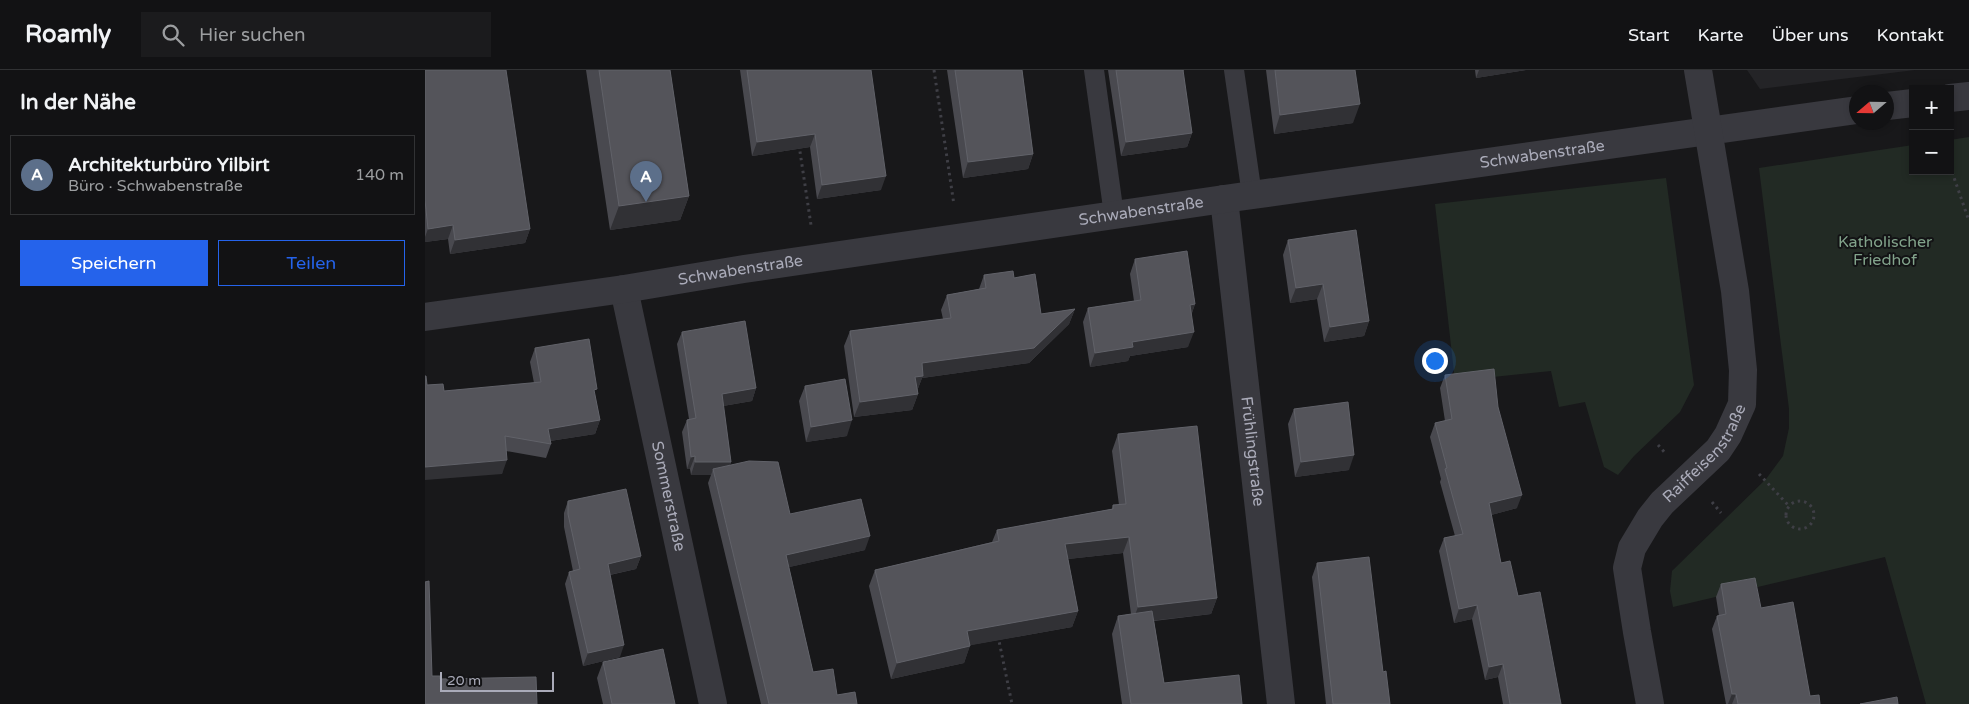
<!DOCTYPE html>
<html lang="de">
<head>
<meta charset="utf-8">
<style>
	:root { --surface:#121214; --page:#1b1b1d; --text:#f1f3f6; --muted:#9c9ea0; --line:#313234; --accent:#2563eb }
	body { margin:0; font-family:"Varela Round",sans-serif; background:var(--page); color:var(--text) }
	.controls { position:absolute; right:15px; top:15px; display:grid; overflow:hidden; border-radius:0px; box-shadow:0 2px 8px #0003 }
	.controls button { width:45px; height:45px; display:grid; place-items:center; padding:0; border:0; border-bottom:1px solid var(--line); background:var(--surface); color:var(--text); font:25px sans-serif }
	.compass { position:absolute; left:1424px; top:15px; width:45px; height:45px; border-radius:50%; background:var(--surface); box-shadow:0 2px 8px #0003; rotate:250deg }
	.scale { position:absolute; left:15px; bottom:12px; width:114px; box-sizing:border-box; padding-left:5px; border:2px solid #aaabb9; border-top:0; font-size:14px; line-height:18px; white-space:nowrap; color:#aaabb9; -webkit-text-stroke:4px #131315; paint-order:stroke }
	.you { position:absolute; left:1009px; top:290px; width:18px; height:18px; margin:-12px; border:4px solid #fff; border-radius:50%; background:#1a73e8; box-shadow:0 0 0 8px #1a73e833 }
	.badge { display:grid; place-items:center; width:32px; height:32px; border-radius:50%; background:var(--accent); color:#fff; font-size:16px; font-weight:700 }
	.pin { position:absolute; translate:-50% -41px; filter:drop-shadow(0 1px 2px #0008) }
	.pin::after { content:''; position:absolute; top:26px; width:18px; height:15px; background:inherit; clip-path:polygon(0 0,100% 0,50% 100%) }
	.list { margin:0; padding:0; list-style:none }
	h2 { display:flex; justify-content:space-between; align-items:center; height:65px; margin:0; padding:0 20px; font-size:21px }
	h2 small { font-size:16px; font-weight:400; color:var(--muted) }
	.list li { display:grid; grid-template-columns:32px 1fr auto; gap:15px; align-items:center; box-sizing:border-box; height:80px; margin:0 10px 10px; padding:0 10px; border:1px solid var(--line); border-radius:0px }
	.list b { display:block; font-size:19px; white-space:nowrap }
	.list p { margin:0; font-size:16px; white-space:nowrap; color:var(--muted) }
	.list em { font-size:16px; font-style:normal; color:var(--muted) }
	.actions { display:flex; gap:10px; padding:15px 20px }
	.actions a { flex:1; padding:11px 0; border:1px solid var(--accent); border-radius:0px; text-align:center; font-size:18px; color:var(--accent) }
	.actions .main { background:var(--accent); color:#fff }
	.icon { flex:none; width:28px; height:28px; fill:none; stroke:currentColor; stroke-width:2; stroke-linecap:round; stroke-linejoin:round }
	.map { position:relative; flex:none; width:1544px; height:634px; overflow:hidden }
	header { display:flex; align-items:center; gap:30px; box-sizing:border-box; height:70px; padding:0 25px; background:var(--surface); border-bottom:1px solid var(--line) }
	header strong { font-size:24px }
	nav { display:flex; gap:28px; margin-inline-start:auto; font-size:18px }
	.search { width:350px; height:45px; background:var(--page); display:flex; align-items:center; gap:12px; box-sizing:border-box; padding:0 18px; border-radius:0px; color:var(--muted); font-size:19px }
	main { display:flex }
	aside { flex:1; background:var(--surface) }
	.map>svg:first-child { display:block }
	.built { fill:#242427 }
	.green { fill:#222a24 }
	.lines { fill:none; stroke-linecap:round; stroke-linejoin:round }
	.path { stroke:#3f3f46; stroke-width:3; stroke-dasharray:2.5 4; stroke-linecap:butt }
	.service { stroke:#39393f; stroke-width:20 }
	.minor { stroke:#39393f; stroke-width:28 }
	.wall { fill:#49494f }
	.shaded-wall { fill:#313135 }
	.building { fill:#54545a; stroke:#616269 }
	.labels { text-anchor:middle; dominant-baseline:central; stroke-width:4; stroke-linejoin:round; paint-order:stroke }
	.street-label { font-size:16px; fill:#aaabb9; stroke:#131315 }
	.park-label { font-size:16px; fill:#82a38b; stroke:#131315 }
</style>
</head>
<body>
<header>
<strong>Roamly</strong>
<div class="search"><svg class="icon" aria-label="search" viewBox="0 0 24 24"><circle cx="10" cy="10" r="6"/><path d="M15 15l6 6"/></svg>Hier suchen</div>
<nav><a>Start</a><a>Karte</a><a>Über uns</a><a>Kontakt</a></nav>
</header>
<main>
<aside>
<h2>In der Nähe<small></small></h2>
<ul class="list">
<li><span class="badge" style="background:#5c6f8a">A</span><div><b>Architekturbüro Yilbirt</b><p>Büro · Schwabenstraße</p></div><em>140 m</em></li>
</ul>
<div class="actions"><a class="main">Speichern</a><a>Teilen</a></div>
</aside>
<div class="map">
<svg width="1544" height="634" viewBox="0 0 1544 634">
	<rect width="100%" height="100%" fill="#18181a"/>
	<path class="built" d="M1322,0H1490L1335,19Z"/>
	<path class="green" d="M1544,67V634H1501L1460,487L1248,537L1245,521L1247,501L1341,409L1358,386L1364,358V339L1334,98L1488,75V101H1525V70Z
		M1241,108L1269,315L1255,342L1209,386L1193,405L1179,397L1160,332L1134,337L1126,301L1030,311L1010,134Z"/>
	<g class="lines">
		<path class="path" d="M509,0L529,135
			M374,75L386,155
			M1525,96L1544,151
			M1233,375L1241,384
			M1334,404L1364,436
			M1361 445a14 14 0 1 1 28 0a14 14 0 1 1-28 0Z
			M1287,432L1296,443
			M573,566L587,634"/>
		<path class="service" d="M669,0L689,145
			M809,0L827,125"/>
		<g class="minor">
			<path d="M1525,28L1544,26"/>
			<path d="M1462,36L1488,33"/>
			<path id="s1" d="M799,129L856,634"/>
			<path id="s2" d="M199,219L288,634"/>
			<path id="s3" d="M0,247L199,219L319,199L799,129L1432,40"/>
			<path id="s4" d="M1225,634L1212,562L1202,498L1207,478L1225,448L1237,433L1293,380L1303,365L1317,334L1318,300L1310,221L1273,0"/>
		</g>
	</g>
	<path class="wall" d="M0,0L105,159L100,173L25,184L23,169L0,172Z
		M161,0H245L264,126L255,150L185,160Z
		M315,0H446L456,120L392,129L385,77L327,86Z
		M522,0H597L608,84L603,99L538,108Z
		M683,0H759L758,2L767,63L762,77L696,86Z
		M841,0H930L928,53L849,64Z
		M1050,0H1101L1051,8Z
		M863,170L944,251L939,266L899,272L892,229L865,233L858,185Z
		M710,189L770,234L766,246L763,277L705,286L703,291L665,297L658,252L663,238L709,231L705,204Z
		M559,205L589,208L616,244L650,239L644,254L604,293L497,308L492,321L493,324L487,340L429,347L419,276L425,261L518,249L516,240L522,225L554,219Z
		M257,262L331,318L327,331L298,336L306,392L305,395L365,444L440,480L364,497L388,602L412,625L432,634H336L283,413L286,405H266L265,399H262L257,362L262,350L264,349L252,274Z
		M110,278L170,325L175,350L170,364L125,371L126,374L121,388L81,381L77,404L2,315L19,321L109,313L105,292Z
		M1020,305L1073,337L1092,438L1066,445L1076,493L1093,526L1136,634H1078L1073,607L1060,610L1047,549L1029,553L1014,481L1019,468L1030,466L1015,412L1016,409L1005,367L1010,353L1020,351L1015,318Z
		M380,316L422,366L381,372L374,331Z
		M869,339L924,400L870,407L863,354Z
		M693,364L792,528L786,544L729,551L739,613L817,634H697L687,564L693,546L706,544L698,483L643,489L653,541L647,557L545,575L539,593L466,609L444,516L450,500L567,472L572,460L687,439L688,435H694L687,381Z
		M143,431L216,486L211,499L185,505L195,587L158,596L140,514L144,502L148,501L139,457V443Z
		M892,493L958,602L965,634H901L887,507Z
		M1296,514L1336,538L1385,626L1395,634H1301L1287,559L1292,546H1294L1291,527Z
		M178,592L250,634H178L172,608Z"/>
	<path class="shaded-wall" d="M1054,0H1101L1051,8Z
		M935,34L928,53L849,64L855,45Z
		M767,63L762,77L696,86L701,72Z
		M390,64L385,77L327,86L332,72Z
		M608,84L603,99L538,108L543,92Z
		M461,106L456,120L392,129L397,115Z
		M264,126L255,150L185,160L194,136Z
		M28,155L23,169L0,172V167L3,159Z
		M105,159L100,173L25,184L30,170Z
		M898,214L892,229L865,233L871,218Z
		M770,234L765,248V235Z
		M650,239L644,254L604,293L497,308L492,321L490,307L497,293Z
		M944,251L939,266L899,272L905,257Z
		M769,262L763,277L705,286L703,291L665,297L670,283L707,272Z
		M331,318L327,331L292,337L297,324Z
		M493,324L487,340L429,347L435,332Z
		M175,350L170,364L118,372L123,359Z
		M427,350L422,366L381,372L386,357Z
		M929,385L924,400L870,407L876,392Z
		M270,386L265,399H262L266,387Z
		M82,390L77,404L0,410V397Z
		M270,392H306L301,404L288,399L286,405H266Z
		M1097,425L1092,438L1059,447L1064,433Z
		M445,466L440,480L356,499L361,485Z
		M704,467L698,483L634,490L640,474Z
		M216,486L211,499L179,506L183,494Z
		M792,528L786,544L707,553L713,537Z
		M1052,535L1047,549L1029,553L1034,539Z
		M653,541L647,557L536,577L542,561Z
		M199,575L195,587L158,596L163,583Z
		M545,576L539,593L466,609L472,593Z
		M1078,594L1073,607L1060,610L1064,597Z
		M1307,624H1311L1307,634H1303Z"/>
	<path class="building" d="M0,0H81L105,159L30,170L28,155L3,159L0,130Z
		M174,0H245L264,126L194,136Z
		M322,0H446L461,106L397,115L390,64L332,72Z
		M530,0H597L608,84L543,92Z
		M691,0H758L767,63L701,72Z
		M850,0H930L935,34L855,45Z
		M931,160L944,251L905,257L898,214L871,218L863,170Z
		M762,181L770,234L765,235L769,262L707,272L708,277L670,283L663,238L716,230L710,189Z
		M588,201L589,208L610,204L616,244L650,239L609,278L497,293L498,306L490,307L493,324L435,332L425,261L526,248L522,225L561,218L559,205Z
		M320,251L331,318L297,324L306,392H270V386L266,387L262,350L271,348L257,262Z
		M164,269L172,319L169,320L175,350L123,359L126,374L80,366L82,390L0,397V306H1L2,315L18,314L19,321L116,312L110,278Z
		M1069,299L1073,337L1097,425L1064,433L1076,493L1085,491L1093,526L1115,522L1136,634H1085L1078,594L1064,597L1052,535L1034,539L1019,468L1038,464L1020,399L1022,398L1010,353L1027,349L1020,305Z
		M420,309L427,350L386,357L380,316Z
		M923,332L929,385L876,392L869,339Z
		M772,356L792,528L713,537L704,467L640,474L653,541L542,561L545,576L472,593L450,500L574,471L572,460L688,439V435L701,434L693,364Z
		M324,391L353,392L365,444L436,429L445,466L361,485L388,602L408,599L412,625L430,622L432,634H344L288,399Z
		M201,419L216,486L183,494L199,575L163,583L144,502L155,499L143,444V431Z
		M944,487L958,602L961,601L965,634H908L892,493Z
		M1330,508L1336,538L1368,532L1385,626L1394,625L1395,634H1313L1311,624H1307L1292,546L1301,544L1296,514Z
		M4,511L7,606H15V609L111,607L112,634H0V512Z
		M727,541L739,613L814,605L817,634H706L693,546Z
		M238,579L250,634H187L178,592Z
		M1472,627L1473,634H1435Z"/>
	<g class="labels">
		<g class="street-label">
			<text stroke="none"><textPath href="#s3" startOffset="1129">Schwabenstraße</textPath></text>
			<text stroke="none"><textPath href="#s3" startOffset="724">Schwabenstraße</textPath></text>
			<text stroke="none"><textPath href="#s3" startOffset="319">Schwabenstraße</textPath></text>
			<text stroke="none"><textPath href="#s1" startOffset="254">Frühlingstraße</textPath></text>
			<text stroke="none"><textPath href="#s4" startOffset="279">Raiffeisenstraße</textPath></text>
			<text stroke="none"><textPath href="#s2" startOffset="212">Sommerstraße</textPath></text>
		</g>
		<g class="park-label">
			<text x="1460" y="172">Katholischer<tspan x="1460" dy="18">Friedhof</tspan></text>
		</g>
	</g>
</svg>
<div class="controls">
<button>+</button>
<button>−</button>
</div>
<svg class="compass" viewBox="-18 -18 36 36"><path d="M0-13l5 13h-10z" fill="#e53935"/><path d="M0 13l5-13h-10z" fill="#9c9ea0"/></svg>
<div class="scale">20 m</div>
<div class="you"></div>
<div class="pin badge" style="left:221px;top:132px;background:#5c6f8a">A</div>
</div>
</main>
</body>
</html>
